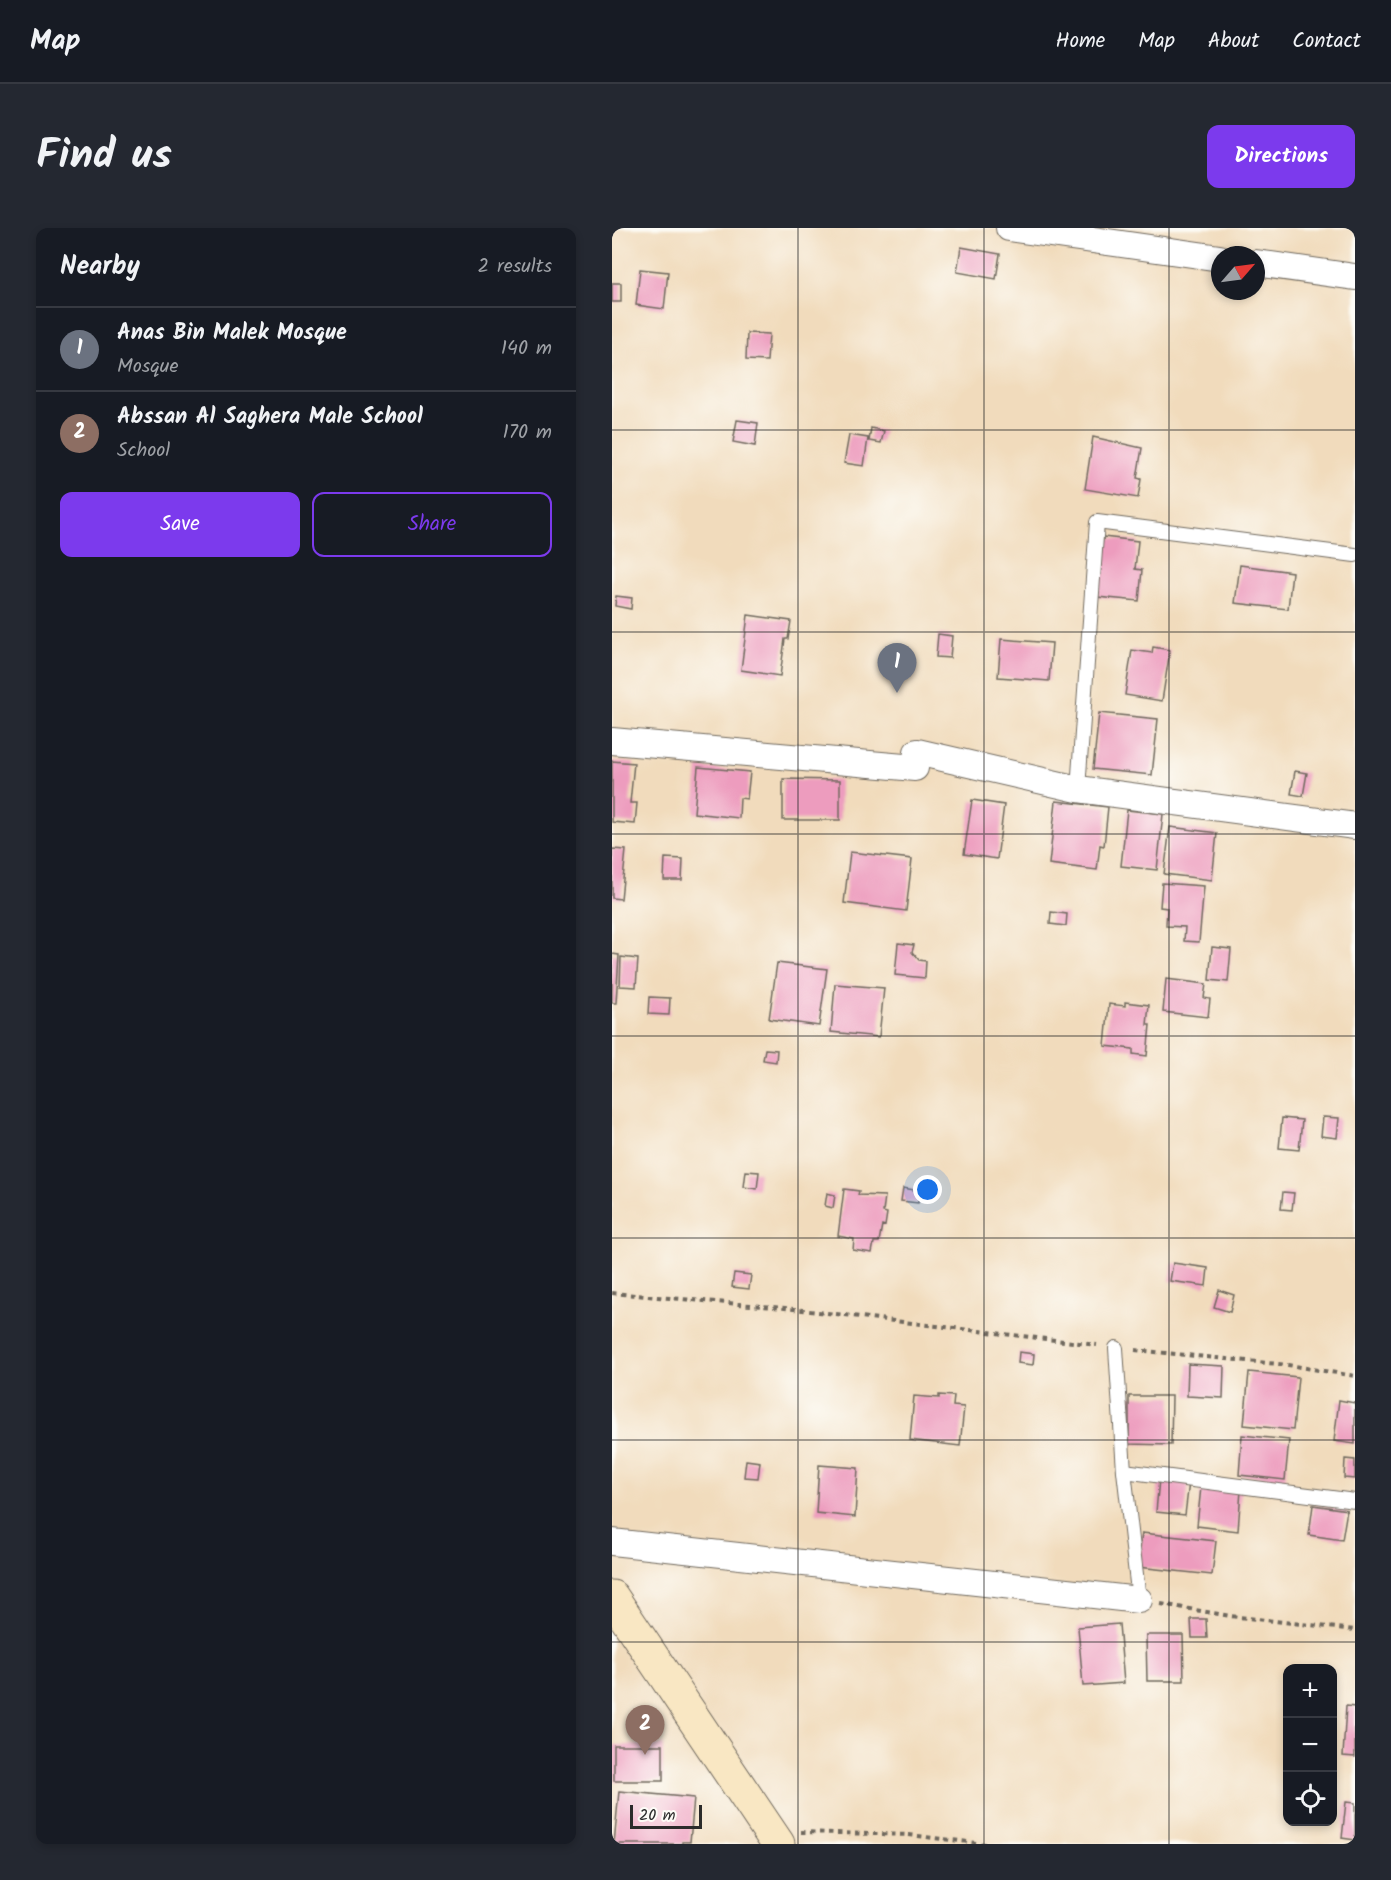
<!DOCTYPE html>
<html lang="en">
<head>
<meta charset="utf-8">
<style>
	:root { --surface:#171b24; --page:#242831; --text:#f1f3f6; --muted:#9ea1a6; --line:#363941; --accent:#7c3aed }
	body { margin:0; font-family:Kalam,sans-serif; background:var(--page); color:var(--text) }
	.controls { position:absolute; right:18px; bottom:18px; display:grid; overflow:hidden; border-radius:12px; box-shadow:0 3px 9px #0003 }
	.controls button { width:54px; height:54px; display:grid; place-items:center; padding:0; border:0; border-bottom:2px solid var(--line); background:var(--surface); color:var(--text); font:30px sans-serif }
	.compass { position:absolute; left:599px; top:18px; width:54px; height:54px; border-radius:50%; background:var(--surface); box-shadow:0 3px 9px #0003; rotate:62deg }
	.scale { position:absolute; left:18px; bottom:15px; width:72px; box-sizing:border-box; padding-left:6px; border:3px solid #2b2b2b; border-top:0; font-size:16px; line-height:21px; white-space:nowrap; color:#2b2b2b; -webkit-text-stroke:4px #fdfcf7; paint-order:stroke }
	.you { position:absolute; left:316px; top:962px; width:21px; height:21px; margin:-15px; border:4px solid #fff; border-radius:50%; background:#1a73e8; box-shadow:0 0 0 9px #1a73e833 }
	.badge { display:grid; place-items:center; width:39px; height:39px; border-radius:50%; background:var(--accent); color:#fff; font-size:20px; font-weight:700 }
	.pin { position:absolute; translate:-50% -50px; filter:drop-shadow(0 2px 3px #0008) }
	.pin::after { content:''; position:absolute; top:32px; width:21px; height:18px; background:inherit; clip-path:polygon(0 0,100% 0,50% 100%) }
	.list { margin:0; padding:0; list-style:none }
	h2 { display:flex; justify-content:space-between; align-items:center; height:78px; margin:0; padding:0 24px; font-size:26px }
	h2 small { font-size:20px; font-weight:400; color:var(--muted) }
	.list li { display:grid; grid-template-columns:39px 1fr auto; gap:18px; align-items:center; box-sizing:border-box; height:84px; padding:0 24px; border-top:2px solid var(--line) }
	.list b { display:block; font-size:22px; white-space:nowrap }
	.list p { margin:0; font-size:20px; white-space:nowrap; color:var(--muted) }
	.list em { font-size:20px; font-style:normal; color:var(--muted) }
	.actions { display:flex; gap:12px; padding:18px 24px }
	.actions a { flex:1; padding:14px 0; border:2px solid var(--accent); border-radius:12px; text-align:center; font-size:21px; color:var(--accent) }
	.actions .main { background:var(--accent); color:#fff }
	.icon { flex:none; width:33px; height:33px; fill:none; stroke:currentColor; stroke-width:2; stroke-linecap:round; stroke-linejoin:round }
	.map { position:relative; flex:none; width:743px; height:1616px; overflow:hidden; border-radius:12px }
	header { display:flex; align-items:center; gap:36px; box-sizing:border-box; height:84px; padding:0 30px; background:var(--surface); border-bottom:2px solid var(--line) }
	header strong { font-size:28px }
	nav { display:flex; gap:33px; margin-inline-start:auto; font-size:21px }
	.intro { display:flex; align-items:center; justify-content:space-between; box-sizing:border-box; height:144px; padding:0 36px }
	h1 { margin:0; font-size:42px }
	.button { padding:15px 27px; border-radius:12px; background:var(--accent); color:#fff; font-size:21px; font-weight:700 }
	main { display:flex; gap:36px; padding:0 36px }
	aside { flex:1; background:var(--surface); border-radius:12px; box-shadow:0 3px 9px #0003 }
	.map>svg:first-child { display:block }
	.building { fill:#ed9cbe }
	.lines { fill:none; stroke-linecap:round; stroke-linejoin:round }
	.lane-casing { stroke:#70695e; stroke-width:16 }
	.street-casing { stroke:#70695e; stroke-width:28 }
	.secondary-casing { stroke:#70695e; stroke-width:35 }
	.path { stroke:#70695e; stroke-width:4; stroke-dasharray:4.5 4.5; stroke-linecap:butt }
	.lane { stroke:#fff; stroke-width:14 }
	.street { stroke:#fff; stroke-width:26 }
	.secondary { stroke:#f9e7c3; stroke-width:33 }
	.grid { fill:none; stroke:#2b2b2b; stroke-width:1.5; stroke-opacity:0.55 }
</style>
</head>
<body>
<header>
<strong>Map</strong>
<nav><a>Home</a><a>Map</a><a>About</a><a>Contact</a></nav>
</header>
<div class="intro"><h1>Find us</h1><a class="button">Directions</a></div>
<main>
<aside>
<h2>Nearby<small>2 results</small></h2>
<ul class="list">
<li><span class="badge" style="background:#6b7280">1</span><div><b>Anas Bin Malek Mosque</b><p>Mosque</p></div><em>140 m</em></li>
<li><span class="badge" style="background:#8d6e63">2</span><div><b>Abssan Al Saghera Male School</b><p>School</p></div><em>170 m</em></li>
</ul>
<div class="actions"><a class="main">Save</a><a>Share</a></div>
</aside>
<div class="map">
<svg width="743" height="1616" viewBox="0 0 743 1616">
	<rect width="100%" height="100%" fill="#fdfcf7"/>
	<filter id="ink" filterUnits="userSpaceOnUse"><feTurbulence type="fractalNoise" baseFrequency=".0167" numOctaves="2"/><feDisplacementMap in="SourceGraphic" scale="12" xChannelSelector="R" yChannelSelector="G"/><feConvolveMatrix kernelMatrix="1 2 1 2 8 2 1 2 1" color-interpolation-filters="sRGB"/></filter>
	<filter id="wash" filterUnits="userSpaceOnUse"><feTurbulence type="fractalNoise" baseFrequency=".008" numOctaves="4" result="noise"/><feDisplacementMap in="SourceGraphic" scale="24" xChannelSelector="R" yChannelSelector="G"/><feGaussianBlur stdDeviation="1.35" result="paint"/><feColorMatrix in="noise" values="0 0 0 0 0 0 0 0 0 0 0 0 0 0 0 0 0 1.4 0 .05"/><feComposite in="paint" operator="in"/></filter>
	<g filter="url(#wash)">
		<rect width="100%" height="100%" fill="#f1dbbc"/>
		<g id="blocks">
			<path class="building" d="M349,19L388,26L384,51L345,44Z
				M28,41L56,44L52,81L24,77Z
				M0,55H9V74H0Z
				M135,105L157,106L155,133L134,132Z
				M125,192L146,195L143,218L121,214Z
				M259,200L272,203L269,215L257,213Z
				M237,207L256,210L252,238L232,235Z
				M481,209L530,220L525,250L529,251L526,270L473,261Z
				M491,309L526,313L523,341L530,342L527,373L485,369Z
				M628,337L680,344L676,381L623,375Z
				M4,368L20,370L19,381L3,378Z
				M136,387L179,393L176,411H173L168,448L129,442Z
				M326,406L340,408L338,430L324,429Z
				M389,411L440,415L437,453L386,449Z
				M541,419L558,422L550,473L513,467L520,422L540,425Z
				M487,485L546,491L540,547L481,541Z
				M0,533L22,535L18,575H25L23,596L0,594Z
				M86,539L138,544L135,571L128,570L127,590L82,585Z
				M683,543L695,545L691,568L679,566Z
				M171,551L228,552V592H171Z
				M360,572L392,577L385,631L352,626Z
				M444,573L496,579L492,618L488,617L485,642L437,636Z
				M515,582L551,586L545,642L509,638Z
				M558,599L605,605L600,652L552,646Z
				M0,621L14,622L9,671L0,670Z
				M238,624L300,631L294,683L232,675Z
				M53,630L71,631L70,652H52Z
				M550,655L592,658L587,714L572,713L573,699L554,698L555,680L548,679Z
				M439,684L455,686L454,698L438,696Z
				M286,715L302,717L300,724L307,732L314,733L313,750L283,747Z
				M600,719L619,721L616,754L597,752Z
				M0,726L7,727L4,775H0Z
				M9,729L26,731L24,759L8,758Z
				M165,735L215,741L207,798L157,791Z
				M554,751L594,756L592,770L598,771L596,789L551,784Z
				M223,756L272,760L267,809L219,804Z
				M37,769L58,770L57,787L36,786Z
				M513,774L537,777L535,797H538L535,828L521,826V821L493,818L497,776L513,778Z
				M153,821L165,822L164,834L151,832Z
				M711,889L727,890L725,910L709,908Z
				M670,890L690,892L687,922L667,920Z
				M134,943L147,944L145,961L132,959Z
				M291,960L308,963L306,975L289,973Z
				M232,961L247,963L246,967L273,968L271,984L275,985L273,998L270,997L267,1014H262L260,1025L241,1022L242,1011L226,1008Z
				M671,964L682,965L680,982L669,981Z
				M215,965L223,967L221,980L213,978Z
				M561,1035L596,1040L594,1058L558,1053Z
				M122,1045L139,1047L137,1061L120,1059Z
				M607,1062L622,1067L618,1084L602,1079Z
				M407,1124L422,1126L421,1137L406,1135Z
				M576,1136L612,1138L611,1170L575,1168Z
				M637,1144L686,1149L681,1202L632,1197Z
				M327,1167L342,1168L341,1178L352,1179L348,1218L298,1212L302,1168L327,1170Z
				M517,1168H560L559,1217L517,1216Z
				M727,1172L743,1175V1216L722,1213Z
				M630,1207L677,1212L673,1252L627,1247Z
				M733,1231L743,1232V1251L732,1250Z
				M134,1232L148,1234L146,1250L132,1249Z
				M207,1237L246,1240L243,1289L204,1285Z
				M547,1251L577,1254L573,1287L544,1284Z
				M589,1259L629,1262L626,1303L585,1298Z
				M701,1277L735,1282L730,1312L697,1307Z
				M530,1305L604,1313L600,1347L526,1339Z
				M579,1391H594L595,1410H580Z
				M507,1396L512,1455L471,1458L466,1399Z
				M534,1407H571L572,1453H535Z
				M734,1478L743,1479V1529L731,1528Z
				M2,1517H51V1553H2Z
				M7,1563L82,1570L78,1614H70V1616H2Z
				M734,1574L743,1575V1612L730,1610Z"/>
		</g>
	</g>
	<g filter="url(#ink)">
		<use href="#blocks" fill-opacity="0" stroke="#70695e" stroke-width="1.5"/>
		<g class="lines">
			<defs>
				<path id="lane" d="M466,561L485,294L743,327
					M504,1120L512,1243L527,1372
					M512,1243L743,1273"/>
				<path id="street" d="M397,0L608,30
					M644,35L743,49
					M0,513L303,540L305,524L466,561L743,598
					M0,1314L527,1372"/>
				<path id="secondary" d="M0,1369L166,1616"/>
			</defs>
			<use href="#lane" class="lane-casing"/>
			<use href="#street" class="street-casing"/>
			<use href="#secondary" class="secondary-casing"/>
			<path class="path" d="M0,1065L173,1080L485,1117
				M523,1122L676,1137L743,1148
				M549,1376L618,1388L743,1402
				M189,1604L297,1607L373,1616"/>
			<use href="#lane" class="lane"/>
			<use href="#street" class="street"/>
			<use href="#secondary" class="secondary"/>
		</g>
	</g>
	<path class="grid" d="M186,0V1616M372,0V1616M557,0V1616M0,202H743M0,404H743M0,606H743M0,808H743M0,1010H743M0,1212H743M0,1414H743"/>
</svg>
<div class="controls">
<button>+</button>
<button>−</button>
<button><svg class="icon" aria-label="locate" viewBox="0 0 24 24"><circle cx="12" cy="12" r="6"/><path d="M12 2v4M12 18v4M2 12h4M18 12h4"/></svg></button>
</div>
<svg class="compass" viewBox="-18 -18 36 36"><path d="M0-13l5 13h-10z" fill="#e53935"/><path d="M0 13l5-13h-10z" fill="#9ea1a6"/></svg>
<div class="scale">20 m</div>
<div class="you"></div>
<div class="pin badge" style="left:285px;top:465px;background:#6b7280">1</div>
<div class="pin badge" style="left:33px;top:1527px;background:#8d6e63">2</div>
</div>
</main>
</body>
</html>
